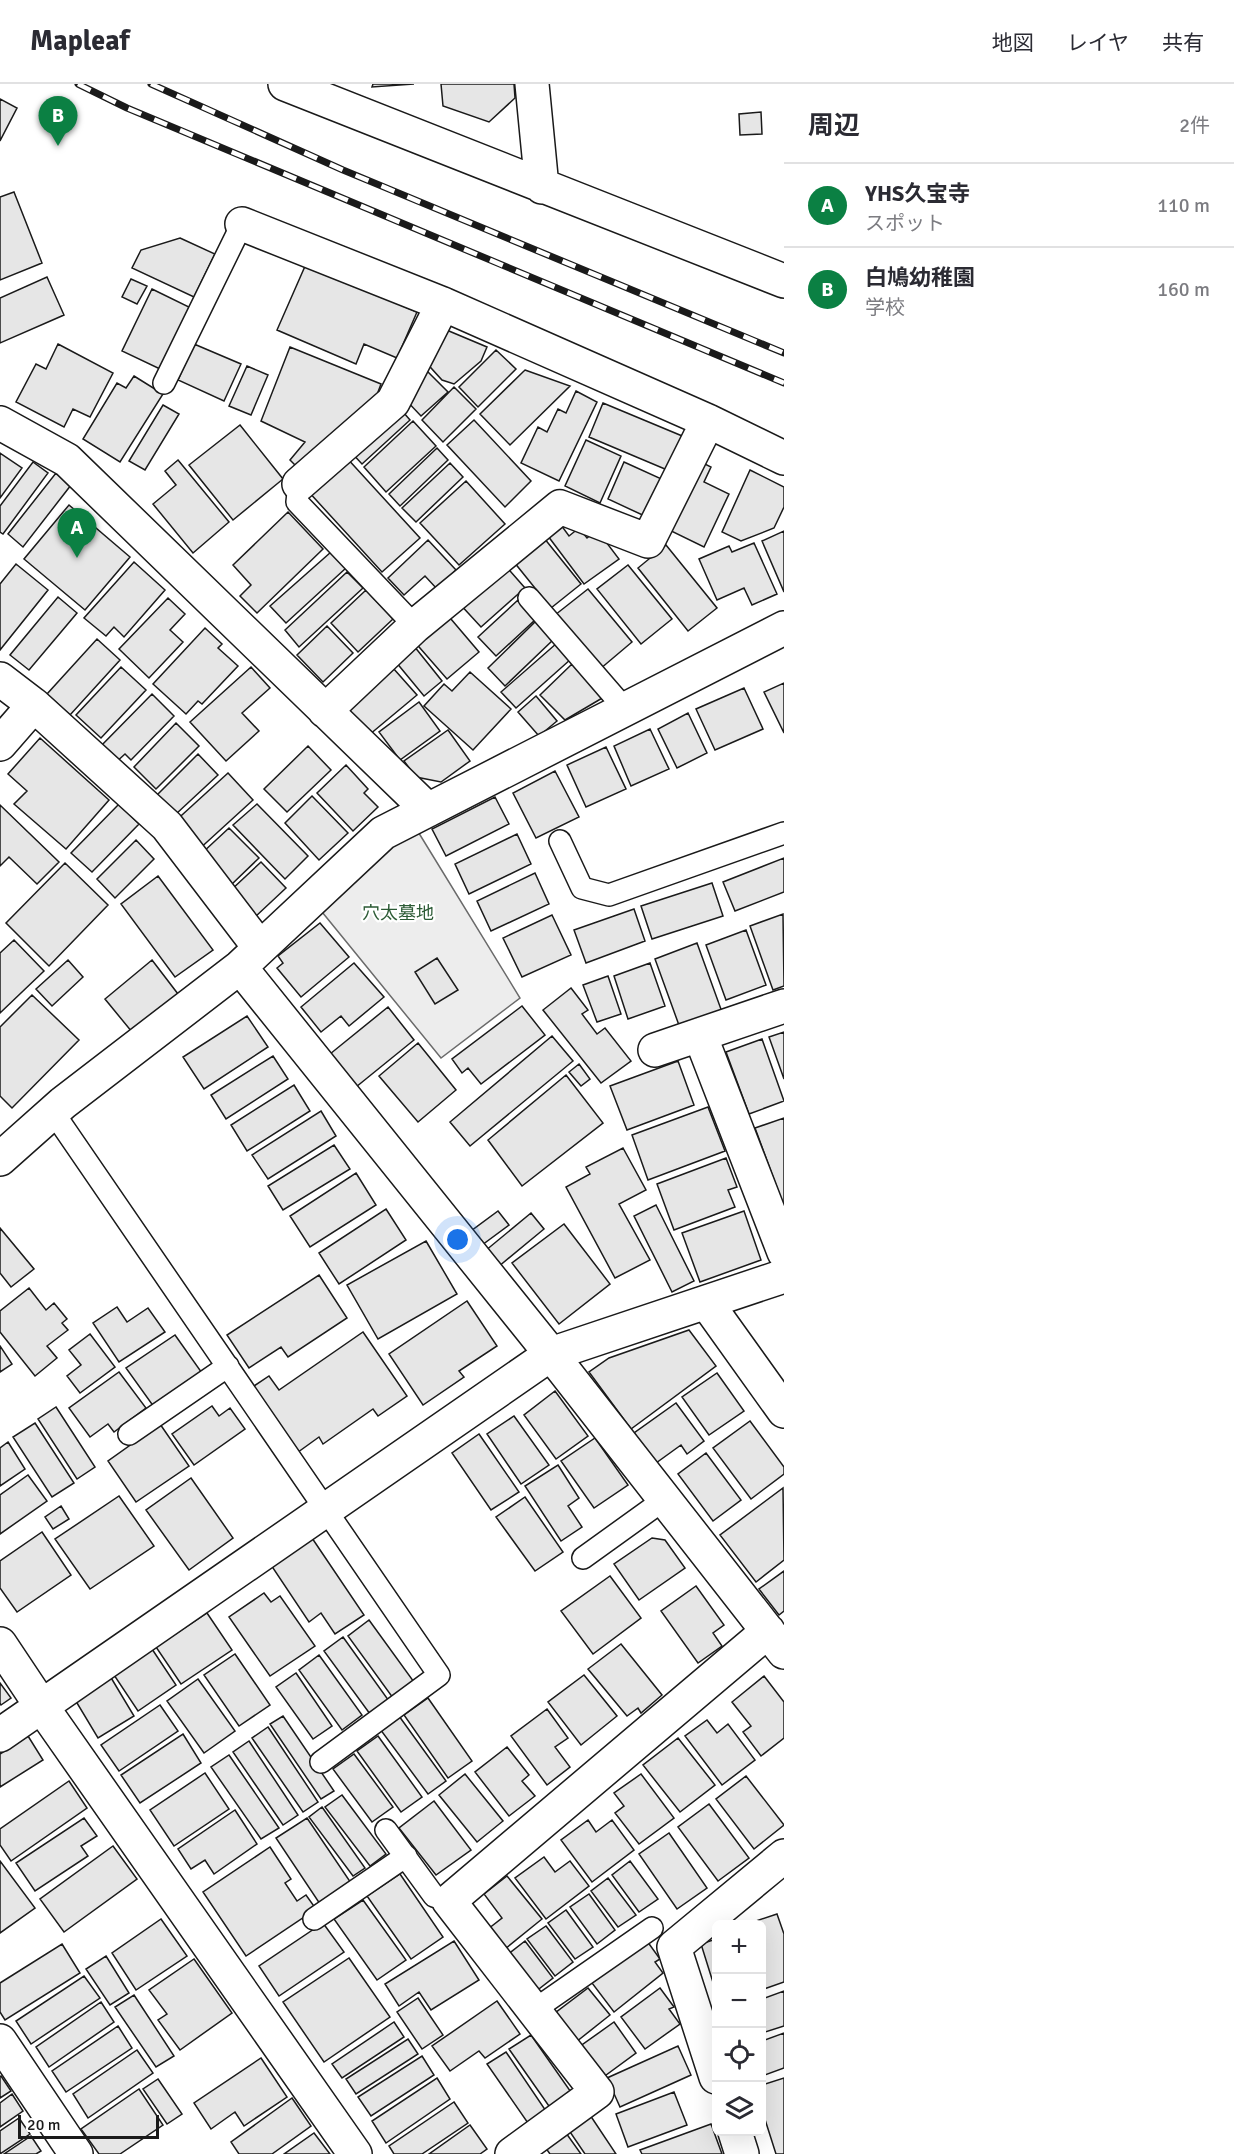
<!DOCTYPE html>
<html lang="ja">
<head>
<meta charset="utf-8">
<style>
	:root { --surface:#fff; --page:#f2f2f3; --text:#2b2b33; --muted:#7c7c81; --line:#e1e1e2; --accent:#0b8043 }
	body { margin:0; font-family:Signika,"Noto Sans JP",sans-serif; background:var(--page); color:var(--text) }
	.controls { position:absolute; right:18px; bottom:18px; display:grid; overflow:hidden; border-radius:9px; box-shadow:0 6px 24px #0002 }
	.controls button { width:54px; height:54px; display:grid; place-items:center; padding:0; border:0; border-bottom:2px solid var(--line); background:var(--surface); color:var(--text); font:30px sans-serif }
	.scale { position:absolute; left:18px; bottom:15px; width:141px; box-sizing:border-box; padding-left:6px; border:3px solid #1a1a1a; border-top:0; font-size:16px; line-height:21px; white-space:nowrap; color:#1a1a1a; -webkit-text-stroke:4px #fff; paint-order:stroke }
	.you { position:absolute; left:458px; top:1156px; width:21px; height:21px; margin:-15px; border:4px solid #fff; border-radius:50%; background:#1a73e8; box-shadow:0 0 0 9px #1a73e833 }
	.badge { display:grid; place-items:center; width:39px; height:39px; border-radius:50%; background:var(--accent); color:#fff; font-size:20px; font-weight:700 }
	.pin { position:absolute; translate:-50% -50px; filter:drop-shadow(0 2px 3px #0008) }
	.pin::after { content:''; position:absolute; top:32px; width:21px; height:18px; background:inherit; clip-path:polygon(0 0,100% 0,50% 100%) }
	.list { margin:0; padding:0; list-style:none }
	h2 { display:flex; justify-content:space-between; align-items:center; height:78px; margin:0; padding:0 24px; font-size:26px }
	h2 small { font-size:20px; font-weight:400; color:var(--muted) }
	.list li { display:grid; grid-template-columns:39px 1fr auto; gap:18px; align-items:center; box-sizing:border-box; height:84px; padding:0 24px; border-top:2px solid var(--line) }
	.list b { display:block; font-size:22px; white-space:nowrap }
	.list p { margin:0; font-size:20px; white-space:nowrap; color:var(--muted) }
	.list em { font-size:20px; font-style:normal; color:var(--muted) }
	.icon { flex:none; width:33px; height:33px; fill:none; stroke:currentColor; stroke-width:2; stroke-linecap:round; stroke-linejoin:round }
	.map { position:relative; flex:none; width:784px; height:2070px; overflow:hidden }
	header { display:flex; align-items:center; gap:36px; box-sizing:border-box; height:84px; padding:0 30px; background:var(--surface); border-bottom:2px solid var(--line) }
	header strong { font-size:28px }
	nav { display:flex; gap:33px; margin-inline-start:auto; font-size:21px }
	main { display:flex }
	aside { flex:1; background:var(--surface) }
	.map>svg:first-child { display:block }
	.built { fill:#ededed; stroke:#6a6a6a; stroke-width:1.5 }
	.building { fill:#e6e6e6; stroke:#1a1a1a; stroke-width:1.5 }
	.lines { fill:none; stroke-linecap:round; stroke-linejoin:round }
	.service-casing { stroke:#1a1a1a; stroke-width:24 }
	.minor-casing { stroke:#1a1a1a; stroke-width:36 }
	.service { stroke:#fff; stroke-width:21 }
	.minor { stroke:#fff; stroke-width:33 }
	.rail-casing { stroke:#1a1a1a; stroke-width:7 }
	.rail { stroke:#fff; stroke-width:4.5; stroke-dasharray:14; stroke-linecap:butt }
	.labels { text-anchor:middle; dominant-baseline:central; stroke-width:4.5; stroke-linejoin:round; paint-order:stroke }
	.park-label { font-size:18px; fill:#2b5a34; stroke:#fff }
</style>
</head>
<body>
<header>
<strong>Mapleaf</strong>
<nav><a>地図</a><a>レイヤ</a><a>共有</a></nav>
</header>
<main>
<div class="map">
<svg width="784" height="2070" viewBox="0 0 784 2070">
	<rect width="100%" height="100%" fill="#fff"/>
	<path class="built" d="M417,746L520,914L441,974L318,823L369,775Z"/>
	<path class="building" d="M373,0H414L372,3Z
		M441,0H514L515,14L489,38L443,22Z
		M0,15L17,24L0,57Z
		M761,28L762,50L740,51L739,30Z
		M14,108L42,179L0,196V113Z
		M180,154L215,170L194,213L132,184L141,166Z
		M306,180L417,228L397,274L364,260L356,280L277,246Z
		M47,193L64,231L0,259V214Z
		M131,195L147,202L137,220L122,213Z
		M152,205L191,224L160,285L122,267Z
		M437,242L487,263L481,277L454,300L442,296L422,274Z
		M58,260L113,289L90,333L73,325L64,343L16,318L36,280L46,285Z
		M194,260L241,280L224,317L178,296Z
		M290,263L381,300L369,332L301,387L290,376L305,358L261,337Z
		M496,266L516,285L478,323L459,303Z
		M421,281L448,308L421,332L402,312Z
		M247,282L268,291L251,331L229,322Z
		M525,286L570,302L510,361L480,330Z
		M134,292L163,310L120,378L83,355L117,299L126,304Z
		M454,303L476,325L443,358L422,336Z
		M576,307L597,318L559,397L521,379L538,343L547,348L558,325L566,329Z
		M603,319L687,354L672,388L589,353Z
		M163,321L179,330L145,386L129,377Z
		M397,321L410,336L362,380L349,366Z
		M474,336L531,397L505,423L447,361Z
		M413,337L436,362L386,408L364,383Z
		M240,341L283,395L233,436L189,381Z
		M586,356L621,372L600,419L565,402Z
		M437,364L448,376L400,422L389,410Z
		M0,369L22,384L0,414Z
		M345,372L420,454L382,488L307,406Z
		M178,376L229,438L193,469L153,420L176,401L165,387Z
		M697,376L711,383L704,398L729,410L704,463L665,444Z
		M33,378L48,389L3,450L0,448V422Z
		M624,378L666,397L649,434L608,415Z
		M450,379L463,393L416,438L402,424Z
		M750,386L784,403V423L774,444L741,457L722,448Z
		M56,389L71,401L23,463L8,450Z
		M466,397L505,440L459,481L420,439Z
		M69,421L130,473L85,526L24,475Z
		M288,428L323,465L257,529L240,512L251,501L233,481Z
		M561,441L569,452L579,444L587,454L597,446L619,475L584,500L548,452Z
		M784,447V508L762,457Z
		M544,454L581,500L551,524L514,478Z
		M428,456L456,486L437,505L425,492L404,511L388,494Z
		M754,459L777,510L752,521L744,504L717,516L699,475L729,462L732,468Z
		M666,461L717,524L688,547L638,484Z
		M331,468L346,484L286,539L270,522Z
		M134,478L165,506L124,553L114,543L106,552L84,534Z
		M503,479L525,504L481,543L458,518Z
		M16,480L48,506L0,566V500Z
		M628,481L672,535L641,560L597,505Z
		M347,488L363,504L299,563L285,546Z
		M588,505L632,558L600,585L555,531Z
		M366,506L393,535L358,568L331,539Z
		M58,513L77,529L29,586L10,571Z
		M168,514L185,530L170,546L183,558L149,594L119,565Z
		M518,516L536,535L496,572L478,553Z
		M445,528L479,568L447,595L413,556Z
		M536,537L554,555L505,602L488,584Z
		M327,542L353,569L323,598L297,571Z
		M205,544L222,560L218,564L238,582L202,620L198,617L186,630L153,600Z
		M97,555L120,576L70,631L47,610Z
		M410,557L442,597L424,612L391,572Z
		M557,559L571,575L516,624L501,608Z
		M572,580L604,613L565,636L540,611Z
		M121,583L146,606L101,654L76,631Z
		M251,583L270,604L242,629L259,647L226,677L190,638Z
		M393,584L417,611L369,651L346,624Z
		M470,588L511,625L473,666L424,622L444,600L452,607Z
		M784,599V649L764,608Z
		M744,604L763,645L715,666L696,625Z
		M152,610L174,632L131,676L125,670L114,680L98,665Z
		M536,612L557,637L539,652L518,628Z
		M419,618L440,647L400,676L379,648Z
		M688,629L707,669L677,684L658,645Z
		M176,639L199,662L156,705L134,683Z
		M650,645L669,685L631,702L614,662Z
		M448,646L470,677L441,698L416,693L404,677Z
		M40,654L109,716L66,765L14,720L27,707L8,690Z
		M308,662L331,686L287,728L264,705Z
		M606,663L626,705L586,723L567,681Z
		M198,670L218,691L176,730L157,711Z
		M346,681L368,705L364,709L378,723L353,747L317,709Z
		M555,687L579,733L536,754L513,709Z
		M228,689L253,716L196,768L171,741Z
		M312,712L348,749L319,776L285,739Z
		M495,713L509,740L446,772L432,745Z
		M119,720L139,740L92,788L71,769Z
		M257,720L308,772L285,795L233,741Z
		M0,721L59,778L37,800L9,773L0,782Z
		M229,744L259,774L231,801L201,770Z
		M517,750L531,780L469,810L455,780Z
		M136,756L154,775L115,814L97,795Z
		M784,774V808L735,827L723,798Z
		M261,778L286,804L255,833L230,807Z
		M65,779L108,821L49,882L6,839Z
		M535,789L549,820L491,847L477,817Z
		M158,792L213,866L175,893L121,820Z
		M712,799L723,832L652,855L641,822Z
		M634,825L645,857L586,879L574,846Z
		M783,830L784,902L773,906L750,842Z
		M552,831L571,871L522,893L503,854Z
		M320,839L349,873L301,913L277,884L283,879L278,872Z
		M746,846L766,901L726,916L706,861Z
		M14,856L44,887L0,929V869Z
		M697,859L722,928L680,944L655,875Z
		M437,874L458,906L435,920L415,888Z
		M68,876L83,893L52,922L36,905Z
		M152,876L178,910L132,948L105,915Z
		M354,879L384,913L349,942L341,932L321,948L301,923Z
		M650,879L665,922L628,935L614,892Z
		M608,892L621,930L597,938L583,901Z
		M571,904L588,926L582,930L597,950L605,944L631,977L601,999L543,926Z
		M32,911L79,956L12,1024L0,1012V943Z
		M522,922L545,951L481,1000L468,984L462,989L452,975Z
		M388,923L414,956L356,1003L330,970Z
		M247,932L268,963L204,1005L183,973Z
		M784,948V995L769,953Z
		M552,952L573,977L470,1062L450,1038Z
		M762,955L784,1017L749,1030L726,968Z
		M418,959L456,1006L418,1038L379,992Z
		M273,972L288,995L226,1035L211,1011Z
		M678,977L694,1021L627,1046L610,1002Z
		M579,980L590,995L581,1002L569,988Z
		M566,991L603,1039L522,1102L488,1056Z
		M294,1001L310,1027L247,1067L231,1041Z
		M708,1023L725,1067L648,1096L632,1051Z
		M321,1027L336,1052L268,1095L252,1071Z
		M784,1034V1123L755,1044Z
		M334,1061L350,1085L283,1126L268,1102Z
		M623,1064L646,1106L619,1120L650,1176L615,1194L566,1103L590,1090L586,1083Z
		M726,1074L737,1103L728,1106L735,1123L674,1146L657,1100Z
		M356,1089L376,1121L310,1163L290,1132Z
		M656,1121L694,1197L672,1208L634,1132Z
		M386,1125L406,1156L339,1200L319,1169Z
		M498,1127L509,1141L482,1161L471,1147Z
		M744,1127L761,1176L700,1198L682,1149Z
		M531,1129L544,1145L498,1183L485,1167Z
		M564,1140L610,1200L559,1240L512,1179Z
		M0,1144L34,1185L11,1203L0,1189Z
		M426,1157L457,1210L378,1255L347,1201Z
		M319,1191L347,1234L288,1273L281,1263L249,1284L227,1251Z
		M29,1204L46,1226L54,1219L67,1235L62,1239L68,1246L47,1262L57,1274L35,1292L0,1248V1227Z
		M467,1217L497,1262L459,1287L464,1293L423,1321L389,1270Z
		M117,1223L127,1238L148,1224L165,1248L119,1278L93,1239Z
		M689,1246L716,1282L631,1345L589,1288L609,1274Z
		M363,1248L407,1312L378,1332L373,1325L323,1360L319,1353L294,1371L248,1306L269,1292L279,1306Z
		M90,1250L115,1283L80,1309L67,1292L81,1281L69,1266Z
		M175,1251L202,1289L154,1323L126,1284Z
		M0,1262L12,1280L0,1288Z
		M119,1288L146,1324L114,1348L108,1340L90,1353L69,1324Z
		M717,1289L744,1327L709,1351L682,1313Z
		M555,1307L588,1352L556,1375L524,1331Z
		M676,1319L704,1357L687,1370L681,1361L656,1379L634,1349Z
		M212,1322L219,1332L230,1324L245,1345L194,1381L172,1350Z
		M56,1323L95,1383L77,1395L38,1335Z
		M514,1332L549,1381L521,1400L487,1350Z
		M750,1337L784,1383V1390L751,1415L713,1364Z
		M35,1339L74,1399L52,1413L13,1353Z
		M160,1340L189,1382L136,1418L108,1377Z
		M479,1350L519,1408L491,1426L452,1369Z
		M595,1354L628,1401L594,1424L561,1377Z
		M8,1358L25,1385L0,1402V1364Z
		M706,1369L741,1416L713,1437L678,1390Z
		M558,1381L579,1414L568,1422L582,1443L561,1457L525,1402Z
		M28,1391L47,1417L0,1450V1411Z
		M191,1394L233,1454L189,1486L146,1426Z
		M783,1404L784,1476L756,1498L720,1451Z
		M119,1412L154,1462L90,1505L55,1455Z
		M525,1413L563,1468L535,1487L496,1433Z
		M61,1422L69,1435L53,1445L45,1433Z
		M42,1448L71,1491L17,1528L0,1504V1477Z
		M312,1454L364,1531L335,1550L321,1529L309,1538L271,1481Z
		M652,1454L665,1456L685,1484L639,1516L614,1480Z
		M784,1487V1527L779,1531L759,1505Z
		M610,1492L641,1534L593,1570L561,1527Z
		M696,1502L724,1541L713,1549L722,1562L698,1579L661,1527Z
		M264,1509L271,1518L280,1512L315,1562L270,1592L229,1533Z
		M207,1529L232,1566L181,1600L156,1563Z
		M369,1536L414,1598L393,1614L348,1552Z
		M343,1553L389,1617L370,1630L324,1567Z
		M621,1560L662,1611L641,1629L638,1624L627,1632L588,1585Z
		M152,1565L176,1601L138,1627L114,1591Z
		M235,1570L270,1621L239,1642L204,1591Z
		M319,1571L362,1631L342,1646L299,1586Z
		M296,1589L332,1642L313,1655L276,1603Z
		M584,1591L617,1632L581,1661L548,1618Z
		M110,1592L134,1632L98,1654L74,1614Z
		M764,1592L784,1618V1654L761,1672L743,1648L751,1642L732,1618Z
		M198,1595L235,1647L204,1669L167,1617Z
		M0,1599L11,1614L1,1621L0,1619Z
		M428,1614L472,1677L448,1694L404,1631Z
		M160,1621L178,1647L119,1687L101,1661Z
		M547,1625L568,1654L555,1663L570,1683L547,1701L511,1652Z
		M283,1632L334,1707L321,1715L270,1640Z
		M399,1632L446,1697L428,1710L380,1645Z
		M707,1636L717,1649L728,1640L755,1676L722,1701L685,1652Z
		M268,1643L318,1718L303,1728L252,1654Z
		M183,1650L201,1679L140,1719L121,1691Z
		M28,1652L43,1676L0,1703V1670Z
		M378,1652L422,1713L401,1728L357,1667Z
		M678,1654L715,1701L680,1728L643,1681Z
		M249,1657L298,1731L283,1741L233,1668Z
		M507,1663L529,1691L522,1697L535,1712L509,1732L475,1688Z
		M354,1670L393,1723L372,1738L333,1685Z
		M229,1671L279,1744L261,1755L211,1683Z
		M205,1689L229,1725L174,1762L150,1726Z
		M465,1690L503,1737L477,1758L439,1711Z
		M641,1690L674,1734L639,1760L615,1729L624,1722L614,1709Z
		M746,1692L784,1741L754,1765L716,1715Z
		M69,1697L87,1724L11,1777L0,1761V1745Z
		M342,1711L386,1770L370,1782L325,1723Z
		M434,1717L471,1766L436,1791L399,1744Z
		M709,1720L749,1774L718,1797L678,1743Z
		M322,1723L365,1784L353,1792L309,1733Z
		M235,1726L257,1760L214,1790L205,1776L191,1785L178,1765Z
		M84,1734L97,1752L81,1762L88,1772L35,1807L16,1779Z
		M307,1734L351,1799L320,1820L276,1754Z
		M588,1736L596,1748L612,1736L634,1766L592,1798L561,1756Z
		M669,1749L707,1804L677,1825L639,1770Z
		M113,1762L137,1795L64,1848L40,1815Z
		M270,1763L291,1795L285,1799L297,1817L306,1811L316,1825L246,1872L203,1808Z
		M544,1773L555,1788L570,1777L589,1802L546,1835L515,1794Z
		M0,1777L35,1824L0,1849Z
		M630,1777L658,1815L639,1828L612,1791Z
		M400,1790L443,1853L411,1875L367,1812Z
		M507,1792L542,1835L505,1865L488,1845L502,1834L484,1810Z
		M608,1794L636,1831L618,1843L591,1807Z
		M589,1810L615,1846L597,1860L570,1823Z
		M363,1816L406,1876L377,1896L334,1835Z
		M566,1826L593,1863L575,1875L548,1839Z
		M777,1830L784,1850V1898L764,1905L762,1899V1840H747Z
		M161,1835L187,1872L136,1906L112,1869Z
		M323,1839L344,1868L279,1912L259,1882Z
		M546,1842L573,1878L555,1892L527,1855Z
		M716,1855V1908L701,1860Z
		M454,1857L479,1896L431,1926L419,1908L399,1922L385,1900Z
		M525,1857L553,1894L535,1908L507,1871Z
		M647,1857L660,1875L655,1878L663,1889L614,1928L592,1899Z
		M62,1860L80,1889L5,1936L0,1928V1899Z
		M106,1872L129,1909L110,1921L86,1885Z
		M349,1874L390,1933L324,1978L283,1918Z
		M194,1875L232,1929L180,1966L158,1936L167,1930L149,1906Z
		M84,1892L100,1914L31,1960L16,1937Z
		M588,1904L610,1931L576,1958L555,1929Z
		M660,1904L674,1923L669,1925L680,1940L645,1965L621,1933Z
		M784,1907V1942L762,1949V1915Z
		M134,1911L174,1972L156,1983L115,1923Z
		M418,1914L443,1951L422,1965L397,1928Z
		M497,1917L520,1950L485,1974L479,1967L450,1987L432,1962Z
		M101,1918L114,1938L49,1983L36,1963Z
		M394,1938L404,1953L342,1994L332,1980Z
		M614,1938L636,1969L602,1994L579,1963Z
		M118,1942L132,1964L66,2008L52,1987Z
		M784,1949V1984L762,1992V1957Z
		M531,1951L573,2011L551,2025L509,1965Z
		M408,1955L418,1970L356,2010L346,1995Z
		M678,1962L691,1991L620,2023L607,1994Z
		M137,1966L153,1989L88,2034L73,2010Z
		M506,1968L548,2030L530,2042L487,1980Z
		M422,1972L434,1991L371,2032L358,2013Z
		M261,1974L287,2013L244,2042L235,2028L211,2045L194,2019Z
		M1,1992L11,2007L0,2014V1993Z
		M437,1994L450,2015L386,2059L372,2037Z
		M784,1994V2070H776L762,2026V2001Z
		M158,1995L182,2030L167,2040L143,2005Z
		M139,2005L163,2041L120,2070H99L81,2045Z
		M674,2008L687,2041L628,2063L616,2030Z
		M12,2010L23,2027L0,2043V2019Z
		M292,2014L311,2042L272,2070H239L231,2058Z
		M454,2018L468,2039L422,2070H394L389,2062Z
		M590,2031L616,2070H585L568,2045Z
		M19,2034L30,2050L0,2070V2047Z
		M711,2040L722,2070H642L640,2066Z
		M470,2041L487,2065L480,2070H429Z
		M314,2049L330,2070H284Z
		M566,2049L581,2070H550L545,2063Z
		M31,2052L41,2067L36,2070H4Z"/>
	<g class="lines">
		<defs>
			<path id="service" d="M164,299L242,140
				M299,400L297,418L415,542
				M529,514L625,625
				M560,757L582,804L609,811L784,749
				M53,1028L439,1591L321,1678
				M129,1350L228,1282
				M583,1474L665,1415
				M386,1746L434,1812L449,1817
				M314,1835L406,1772
				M534,1926L652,1844"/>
			<path id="minor" d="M285,0L784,197
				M532,0L542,103
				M242,140L443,220L708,337L784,374
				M0,339L67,376L428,726
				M299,400L393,318L443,220
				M0,595L34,621L167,742L260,864
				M325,627L415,542L560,423L648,457L708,337
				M0,660L34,621
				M240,883L551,1270L784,1568
				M700,951L784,1168
				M655,966L784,922
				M0,1075L63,1019L240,883L383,749L784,544
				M706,1218L784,1327
				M0,1560L42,1623L355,2070
				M0,1651L551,1270L784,1192
				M0,1957L76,2070
				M716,1993L674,1863L784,1772
				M735,2048L742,2070
				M512,2070L597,2008L449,1817L768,1547"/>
		</defs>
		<use href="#service" class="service-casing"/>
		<use href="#minor" class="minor-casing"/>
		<use href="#service" class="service"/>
		<use href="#minor" class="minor"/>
		<defs>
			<path id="rail" d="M78,0L127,24L784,299
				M151,0L343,86L784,269"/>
		</defs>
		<use href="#rail" class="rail-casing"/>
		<use href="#rail" class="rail"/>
	</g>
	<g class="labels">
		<g class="park-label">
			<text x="398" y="829">穴太墓地</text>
		</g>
	</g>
</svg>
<div class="controls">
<button>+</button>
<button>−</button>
<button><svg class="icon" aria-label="locate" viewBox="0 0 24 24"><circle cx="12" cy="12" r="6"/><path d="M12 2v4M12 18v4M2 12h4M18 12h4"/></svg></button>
<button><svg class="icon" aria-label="layers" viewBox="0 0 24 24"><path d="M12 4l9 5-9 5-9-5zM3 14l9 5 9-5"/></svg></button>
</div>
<div class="scale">20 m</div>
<div class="you"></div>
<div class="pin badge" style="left:77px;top:474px">A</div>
<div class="pin badge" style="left:58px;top:62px">B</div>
</div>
<aside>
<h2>周辺<small>2件</small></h2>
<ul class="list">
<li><span class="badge">A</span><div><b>YHS久宝寺</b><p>スポット</p></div><em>110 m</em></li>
<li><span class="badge">B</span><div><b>白鳩幼稚園</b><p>学校</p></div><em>160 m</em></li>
</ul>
</aside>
</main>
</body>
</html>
